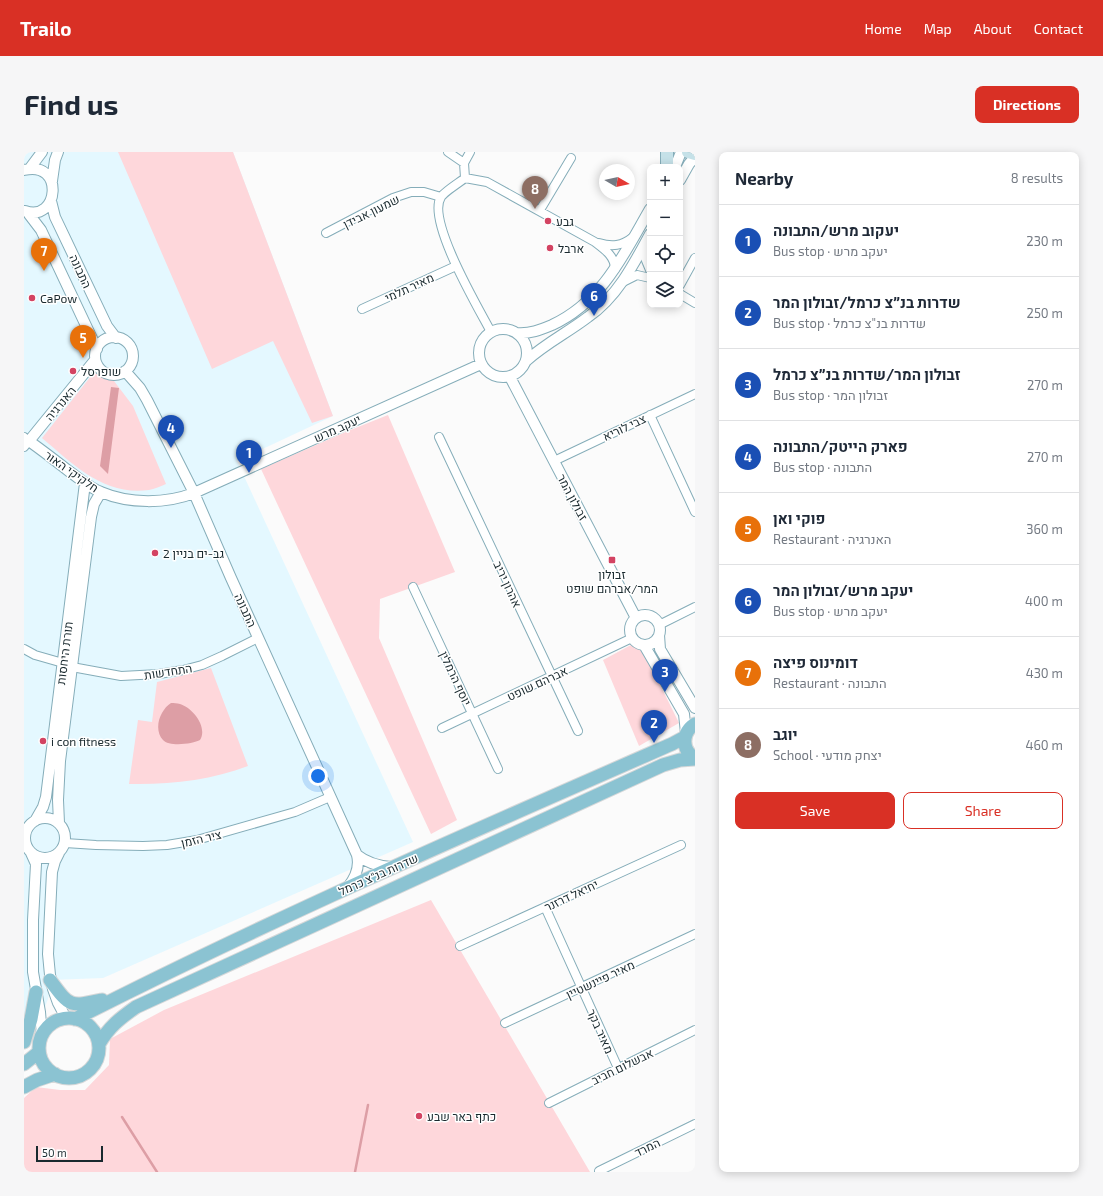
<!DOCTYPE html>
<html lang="en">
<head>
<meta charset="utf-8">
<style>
	:root { --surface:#fff; --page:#f6f6f7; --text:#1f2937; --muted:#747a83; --line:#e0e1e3; --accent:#d93025 }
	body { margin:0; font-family:"Exo 2",Heebo,sans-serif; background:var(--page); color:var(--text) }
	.controls { position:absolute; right:12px; top:12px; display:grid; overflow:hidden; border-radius:8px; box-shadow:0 2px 10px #0003 }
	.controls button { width:36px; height:36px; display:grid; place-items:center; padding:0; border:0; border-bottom:1px solid var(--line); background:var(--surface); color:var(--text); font:20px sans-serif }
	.compass { position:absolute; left:575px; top:12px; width:36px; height:36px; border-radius:50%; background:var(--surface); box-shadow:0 2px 10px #0003; rotate:99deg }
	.scale { position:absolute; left:12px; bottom:10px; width:67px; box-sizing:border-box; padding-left:4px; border:2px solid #19292e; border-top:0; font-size:11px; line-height:14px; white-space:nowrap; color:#19292e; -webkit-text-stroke:3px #fff; paint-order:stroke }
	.you { position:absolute; left:294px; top:624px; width:14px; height:14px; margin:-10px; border:3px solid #fff; border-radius:50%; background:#1a73e8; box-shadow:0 0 0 6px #1a73e833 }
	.badge { display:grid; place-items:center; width:26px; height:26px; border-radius:50%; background:var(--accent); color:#fff; font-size:13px; font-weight:700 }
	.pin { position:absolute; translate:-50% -33px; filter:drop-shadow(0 1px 2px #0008) }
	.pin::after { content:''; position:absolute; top:21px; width:14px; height:12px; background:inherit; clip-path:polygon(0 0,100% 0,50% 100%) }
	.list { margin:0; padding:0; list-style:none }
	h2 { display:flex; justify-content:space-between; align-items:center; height:52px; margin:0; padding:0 16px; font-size:17px }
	h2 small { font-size:13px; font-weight:400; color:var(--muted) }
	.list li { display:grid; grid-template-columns:26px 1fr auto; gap:12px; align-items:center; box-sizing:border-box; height:72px; padding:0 16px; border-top:1px solid var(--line) }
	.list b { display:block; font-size:15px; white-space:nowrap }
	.list p { margin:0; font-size:13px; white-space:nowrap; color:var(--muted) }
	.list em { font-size:13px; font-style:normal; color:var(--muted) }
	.actions { display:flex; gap:8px; padding:12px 16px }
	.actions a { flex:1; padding:9px 0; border:1px solid var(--accent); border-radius:8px; text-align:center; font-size:14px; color:var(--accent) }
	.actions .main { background:var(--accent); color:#fff }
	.icon { flex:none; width:22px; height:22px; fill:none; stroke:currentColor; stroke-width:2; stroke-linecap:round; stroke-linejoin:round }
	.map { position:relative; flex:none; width:671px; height:1020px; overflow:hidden; border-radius:8px }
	header { display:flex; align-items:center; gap:24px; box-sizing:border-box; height:56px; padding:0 20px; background:var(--accent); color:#fff }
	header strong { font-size:19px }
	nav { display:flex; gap:22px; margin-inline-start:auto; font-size:14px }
	.intro { display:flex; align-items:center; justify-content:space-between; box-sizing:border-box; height:96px; padding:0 24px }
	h1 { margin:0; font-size:28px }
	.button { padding:10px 18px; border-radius:8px; background:var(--accent); color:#fff; font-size:14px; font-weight:700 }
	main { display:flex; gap:24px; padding:0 24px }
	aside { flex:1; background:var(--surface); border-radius:8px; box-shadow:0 2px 10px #0003 }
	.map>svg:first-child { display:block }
	.built { fill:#e4f8ff }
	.green { fill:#fed7db }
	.water { fill:#dd9ea5 }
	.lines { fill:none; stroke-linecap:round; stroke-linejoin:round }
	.stream { stroke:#dd9ea5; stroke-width:2.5 }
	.minor-casing { stroke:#85adb9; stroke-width:10 }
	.tertiary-casing { stroke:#85adb9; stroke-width:12 }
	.secondary-casing { stroke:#85adb9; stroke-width:14 }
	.primary-casing { stroke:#d6d8d9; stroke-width:15 }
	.minor { stroke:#fff; stroke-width:8 }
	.tertiary { stroke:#fff; stroke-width:10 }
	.secondary { stroke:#c5e1e8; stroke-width:12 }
	.primary { stroke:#8bc3d2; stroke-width:13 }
	.poi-dot { fill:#d34362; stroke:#fff; stroke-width:1.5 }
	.labels { text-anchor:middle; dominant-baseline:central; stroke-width:3; stroke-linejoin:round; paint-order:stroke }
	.street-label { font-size:12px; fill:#19292e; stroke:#fff }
	.poi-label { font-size:12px; fill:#19292e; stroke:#fff; text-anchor:start }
</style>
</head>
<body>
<header>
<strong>Trailo</strong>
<nav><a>Home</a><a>Map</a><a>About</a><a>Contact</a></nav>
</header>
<div class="intro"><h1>Find us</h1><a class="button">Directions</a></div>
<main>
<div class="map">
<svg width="671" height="1020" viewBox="0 0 671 1020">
	<rect width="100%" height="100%" fill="#fbfbfb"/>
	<path class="built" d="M0,0H209L309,264L213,309L389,690L79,826L27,828L24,847L11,881L0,890Z"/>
	<path class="green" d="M94,0H209L309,264L288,271L249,189L188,217Z
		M71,219L85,227L90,229L109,254L142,332C137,334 130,337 125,338C80,344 50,313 18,286Z
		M364,263L431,420L356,447L355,486L433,668L407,682L237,317L324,279Z
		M607,493L618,496L655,571L615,594L579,508Z
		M187,516L224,614C187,628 145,633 105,632L114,568L128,570L133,530Z
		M407,748L566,1020H0V946L12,935L36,938H61L85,913L86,887L140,858Z"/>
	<path class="water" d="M87,235L95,236L84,322L76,314Z
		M147,551C150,551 153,551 156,552C169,556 184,575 176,588C169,592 145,595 139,588C129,577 136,558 147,551Z"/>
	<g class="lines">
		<path class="stream" d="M98,965L133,1020
			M331,1020L344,953"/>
		<defs>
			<path id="minor" d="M424,0L440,11L441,26
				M440,11L446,0
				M441,26L463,30L571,90C580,97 591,104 591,117
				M441,26C436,30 420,40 417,45C402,68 455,157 467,180
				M516,58L547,6
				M302,81L369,46L387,40H400L417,45
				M575,91C588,95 598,94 609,85
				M622,92L621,106L626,118
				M599,130L613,123L626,126
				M656,133L671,106
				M656,142L671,151
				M338,157L432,114
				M626,263L671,360
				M0,285L5,289L0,295
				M415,285L554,579
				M530,309L671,242
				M389,435L474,617
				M635,473L671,455
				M0,497L11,503L39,511
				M48,515L97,524L135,522L159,518L178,513L198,504L234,486
				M418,576L608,486
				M0,682H1
				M41,691L72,693L119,694L143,693L173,688L271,660L306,645
				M521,755L594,916
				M436,794L657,693
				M481,871L671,782
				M525,951L671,878
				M575,1019L671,972"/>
			<path id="tertiary" d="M651,15L657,0
				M6,16L18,0
				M0,18C41,8 35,71 1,59
				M656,28L665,12L671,5
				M28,29L31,8L34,0
				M27,49L31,65L83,174L92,186
				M4,61L17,78L73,197
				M455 201a24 24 0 1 1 48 0a24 24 0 1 1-48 0Z
				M493,181C506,182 516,178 528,173C578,150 600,102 626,57
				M71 204a19 19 0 1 1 38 0a19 19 0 1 1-38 0Z
				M71,208L5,289C19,299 32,309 46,320C56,327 66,336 77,340C105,352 142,352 170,341L457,212
				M502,209C522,191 543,181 564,165C593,145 610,112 626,82
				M101,219L116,236L123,248L170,341L207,426L333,703C336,715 332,725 324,735
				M486,225L612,466
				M606 478a15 15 0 1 1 30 0a15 15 0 1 1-30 0Z
				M635,483L636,497L671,556
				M620,493L660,562L662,581
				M1 686a20 20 0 1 1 40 0a20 20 0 1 1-40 0Z
				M11,669L19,655L22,645L61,331
				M35,671L34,648L36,609L67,365L70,352L77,340
				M7,701L12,712L9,768V820L16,860L18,884
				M35,701L31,709L28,720L24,802L26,823L29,837L34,851L42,866
				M333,703C343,711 353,714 367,715"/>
			<path id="secondary" d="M643,0V15
				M664,0L671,2"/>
			<path id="primary" d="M671,572C658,580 657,598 671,606
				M26,828C46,855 45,855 78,848
				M15 896a30 30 0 1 1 60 0a30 30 0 1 1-60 0Z
				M51,867C247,767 447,680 648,592L661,585
				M0,890L7,867L12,840
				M75,892C85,875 95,867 112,855L639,613L656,608L671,607
				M0,912L15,900
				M0,935L13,928L31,922"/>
		</defs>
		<use href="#minor" class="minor-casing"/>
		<use href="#tertiary" class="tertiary-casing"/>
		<use href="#secondary" class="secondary-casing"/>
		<use href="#primary" class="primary-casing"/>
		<use href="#minor" class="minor"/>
		<use href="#tertiary" class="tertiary"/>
		<use href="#secondary" class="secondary"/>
		<use href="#primary" class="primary"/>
	</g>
	<g class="poi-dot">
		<circle cx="524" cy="69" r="4"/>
		<circle cx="526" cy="96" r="4"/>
		<circle cx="8" cy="146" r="4"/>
		<circle cx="49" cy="219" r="4"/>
		<circle cx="131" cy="401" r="4"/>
		<rect x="584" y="404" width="8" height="8" rx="2"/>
		<circle cx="19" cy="589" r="4"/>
		<circle cx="395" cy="964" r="4"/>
	</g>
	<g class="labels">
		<g class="street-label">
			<text transform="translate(347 59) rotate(-26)">שמעון אבידן</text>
			<text transform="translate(57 119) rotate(65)">התבונה</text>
			<text transform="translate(385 135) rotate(-25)">מאיר תלמי</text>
			<text transform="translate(36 251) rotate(-50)">האנרגיה</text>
			<text transform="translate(600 275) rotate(-25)">צבי לוריא</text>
			<text transform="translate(313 276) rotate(-24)">יעקב מרש</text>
			<text transform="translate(48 319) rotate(35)">חלקיקי האור</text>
			<text transform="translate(549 345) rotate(62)">זבולון המר</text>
			<text transform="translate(484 432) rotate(65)">אהרון יריב</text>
			<text transform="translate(222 458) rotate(65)">התבונה</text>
			<text transform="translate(40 501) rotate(-83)">תורת היחסות</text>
			<text transform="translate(144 519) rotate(-9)">התחדשות</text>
			<text transform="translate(432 526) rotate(65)">יוסף הרמלין</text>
			<text transform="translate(513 531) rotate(-25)">אברהם שופט</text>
			<text transform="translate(177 686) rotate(-13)">ציר הזמן</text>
			<text transform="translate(354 722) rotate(-24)">שדרות בנ"צ כרמל</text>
			<text transform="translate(547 743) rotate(-25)">יחיאל דרזנר</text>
			<text transform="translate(576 827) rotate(-25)">מאיר פיינשטיין</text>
			<text transform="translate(577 879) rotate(66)">מאיר בקר</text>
			<text transform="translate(598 914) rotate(-26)">אבשלום חביב</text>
			<text transform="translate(623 995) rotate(-26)">המרד</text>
		</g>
		<g class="poi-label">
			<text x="532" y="69">גבע</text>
			<text x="534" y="96">ארבל</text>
			<text x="16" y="146">CaPow</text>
			<text x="57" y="219">שופרסל</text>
			<text x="139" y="401">גב-ים בניין 2</text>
			<text x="588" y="422" text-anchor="middle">זבולון<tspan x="588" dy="14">המר/אברהם שופט</tspan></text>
			<text x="27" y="589">i con fitness</text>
			<text x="403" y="964">כתף באר שבע</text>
		</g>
	</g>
</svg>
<div class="controls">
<button>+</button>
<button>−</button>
<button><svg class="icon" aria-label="locate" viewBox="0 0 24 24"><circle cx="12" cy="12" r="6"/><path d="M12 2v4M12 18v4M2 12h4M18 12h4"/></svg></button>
<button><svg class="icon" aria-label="layers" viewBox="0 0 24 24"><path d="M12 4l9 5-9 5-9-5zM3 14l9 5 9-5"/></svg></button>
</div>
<svg class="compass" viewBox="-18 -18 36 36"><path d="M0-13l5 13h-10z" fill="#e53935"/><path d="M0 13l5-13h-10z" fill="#747a83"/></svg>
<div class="scale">50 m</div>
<div class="you"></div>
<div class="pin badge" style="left:225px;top:321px;background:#1a4fb4">1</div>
<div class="pin badge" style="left:630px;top:591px;background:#1a4fb4">2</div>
<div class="pin badge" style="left:641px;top:540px;background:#1a4fb4">3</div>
<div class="pin badge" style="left:147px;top:296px;background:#1a4fb4">4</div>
<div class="pin badge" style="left:59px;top:206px;background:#e8710a">5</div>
<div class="pin badge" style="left:570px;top:164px;background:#1a4fb4">6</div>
<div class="pin badge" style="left:20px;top:119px;background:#e8710a">7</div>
<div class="pin badge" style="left:511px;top:57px;background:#8d6e63">8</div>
</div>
<aside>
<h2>Nearby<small>8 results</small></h2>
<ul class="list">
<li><span class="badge" style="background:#1a4fb4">1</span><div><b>יעקוב מרש/התבונה</b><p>Bus stop · יעקב מרש</p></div><em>230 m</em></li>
<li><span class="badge" style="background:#1a4fb4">2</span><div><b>שדרות בנ״צ כרמל/זבולון המר</b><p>Bus stop · שדרות בנ&quot;צ כרמל</p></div><em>250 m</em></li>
<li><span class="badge" style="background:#1a4fb4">3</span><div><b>זבולון המר/שדרות בנ״צ כרמל</b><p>Bus stop · זבולון המר</p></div><em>270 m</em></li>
<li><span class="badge" style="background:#1a4fb4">4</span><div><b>פארק הייטק/התבונה</b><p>Bus stop · התבונה</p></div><em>270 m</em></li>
<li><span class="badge" style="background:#e8710a">5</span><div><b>פוקי ואן</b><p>Restaurant · האנרגיה</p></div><em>360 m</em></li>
<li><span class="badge" style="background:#1a4fb4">6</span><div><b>יעקב מרש/זבולון המר</b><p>Bus stop · יעקב מרש</p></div><em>400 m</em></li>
<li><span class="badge" style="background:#e8710a">7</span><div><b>דומינוס פיצה</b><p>Restaurant · התבונה</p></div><em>430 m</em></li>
<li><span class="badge" style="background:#8d6e63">8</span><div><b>יוגב</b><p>School · יצחק מודעי</p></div><em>460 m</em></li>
</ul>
<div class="actions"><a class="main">Save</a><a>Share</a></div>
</aside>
</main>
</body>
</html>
